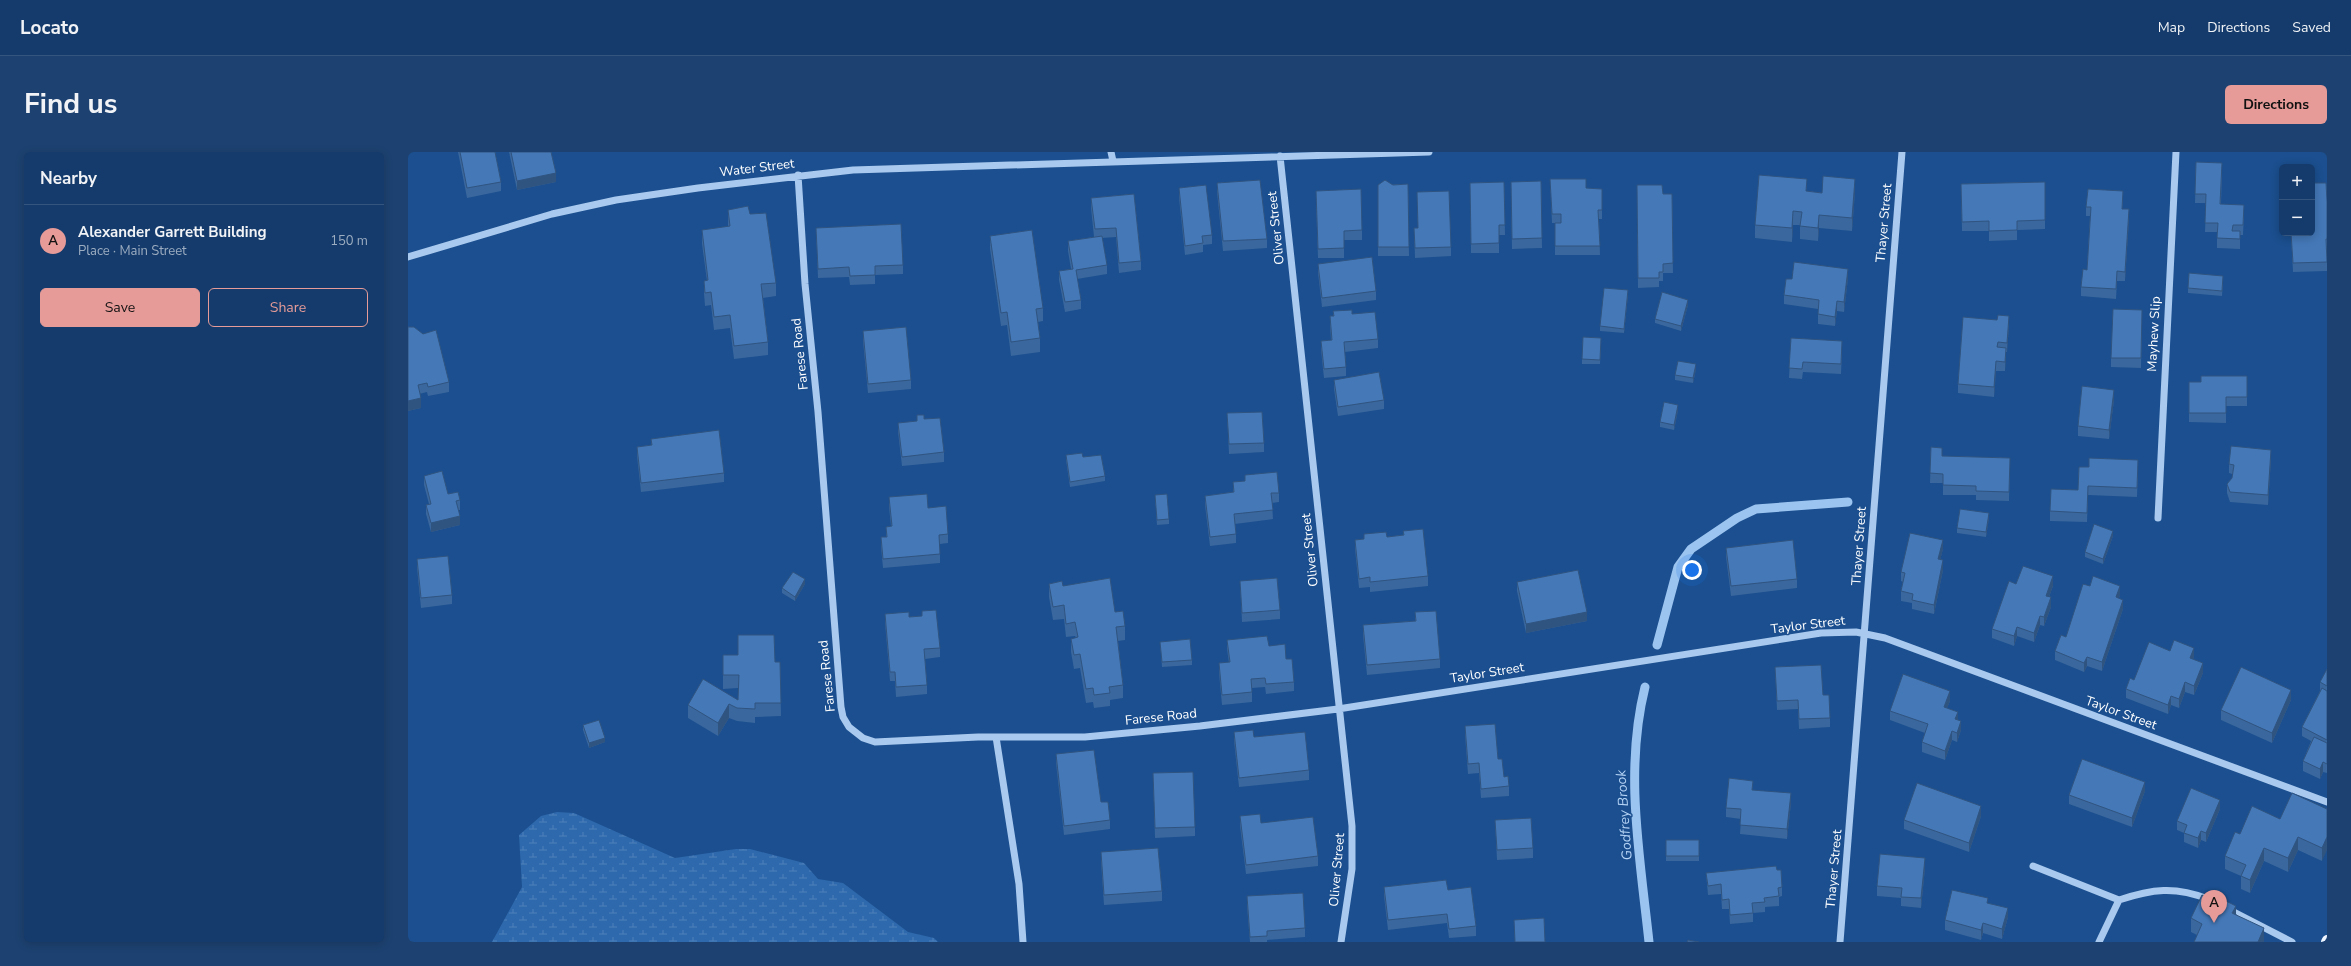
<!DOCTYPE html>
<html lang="en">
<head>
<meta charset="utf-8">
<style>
	:root { --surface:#143b6b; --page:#1d4271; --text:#f1f3f6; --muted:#9dadc1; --line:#33557e; --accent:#e69b98 }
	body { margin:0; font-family:"Nunito Sans",sans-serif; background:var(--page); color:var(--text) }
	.controls { position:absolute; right:12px; top:12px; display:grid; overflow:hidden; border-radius:6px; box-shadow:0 2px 10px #0003 }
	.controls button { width:36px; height:36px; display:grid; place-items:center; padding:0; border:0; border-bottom:1px solid var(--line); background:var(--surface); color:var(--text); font:20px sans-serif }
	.you { position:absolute; left:1284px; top:418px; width:14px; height:14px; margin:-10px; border:3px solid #fff; border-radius:50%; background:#1a73e8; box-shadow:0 0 0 6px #1a73e833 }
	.badge { display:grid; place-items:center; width:26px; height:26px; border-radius:50%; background:var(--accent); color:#111; font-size:13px; font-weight:700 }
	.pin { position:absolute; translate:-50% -33px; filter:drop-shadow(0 1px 2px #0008) }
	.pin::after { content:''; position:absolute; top:21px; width:14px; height:12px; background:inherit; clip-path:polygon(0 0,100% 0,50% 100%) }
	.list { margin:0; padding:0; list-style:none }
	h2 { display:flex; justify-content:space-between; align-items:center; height:52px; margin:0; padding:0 16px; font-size:17px }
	h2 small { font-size:13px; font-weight:400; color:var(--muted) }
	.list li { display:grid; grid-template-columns:26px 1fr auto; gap:12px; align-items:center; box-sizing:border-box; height:72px; padding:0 16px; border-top:1px solid var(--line) }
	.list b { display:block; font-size:15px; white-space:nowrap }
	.list p { margin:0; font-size:13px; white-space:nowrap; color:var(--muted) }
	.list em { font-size:13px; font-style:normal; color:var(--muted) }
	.actions { display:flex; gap:8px; padding:12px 16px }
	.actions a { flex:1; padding:9px 0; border:1px solid var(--accent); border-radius:6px; text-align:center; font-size:14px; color:var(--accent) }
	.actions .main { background:var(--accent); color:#111 }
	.map { position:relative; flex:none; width:1919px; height:790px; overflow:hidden; border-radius:6px }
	header { display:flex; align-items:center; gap:24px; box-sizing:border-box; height:56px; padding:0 20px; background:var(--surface); border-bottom:1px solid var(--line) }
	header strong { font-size:19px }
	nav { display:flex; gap:22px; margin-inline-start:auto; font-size:14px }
	.intro { display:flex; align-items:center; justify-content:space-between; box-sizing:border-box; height:96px; padding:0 24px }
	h1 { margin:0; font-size:28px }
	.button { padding:10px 18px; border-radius:6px; background:var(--accent); color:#111; font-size:14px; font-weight:700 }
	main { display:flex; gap:24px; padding:0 24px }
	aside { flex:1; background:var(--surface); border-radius:6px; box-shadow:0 2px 10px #0003 }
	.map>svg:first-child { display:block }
	.wetland { fill:url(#wetland-marsh) }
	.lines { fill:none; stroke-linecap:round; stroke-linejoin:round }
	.stream { stroke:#9cc4f0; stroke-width:9 }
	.minor { stroke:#a9c9ee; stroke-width:7 }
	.major { stroke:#f0f6ff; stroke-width:10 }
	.wall { fill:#3a679d }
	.shaded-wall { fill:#305480 }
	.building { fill:#4478b7; stroke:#305480 }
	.labels { text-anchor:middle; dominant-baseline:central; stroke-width:3; stroke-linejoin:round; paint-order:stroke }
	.street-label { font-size:13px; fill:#fff; stroke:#1b4f8f }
	.water-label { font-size:14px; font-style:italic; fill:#b5d3f5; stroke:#1b4f8f }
</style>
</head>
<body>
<header>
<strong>Locato</strong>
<nav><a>Map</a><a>Directions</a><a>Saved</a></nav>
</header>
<div class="intro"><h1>Find us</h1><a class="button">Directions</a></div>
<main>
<aside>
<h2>Nearby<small></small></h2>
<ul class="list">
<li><span class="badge">A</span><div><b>Alexander Garrett Building</b><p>Place · Main Street</p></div><em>150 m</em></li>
</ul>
<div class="actions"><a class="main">Save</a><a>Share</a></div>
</aside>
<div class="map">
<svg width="1919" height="790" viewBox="0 0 1919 790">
	<defs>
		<pattern id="wetland-marsh" width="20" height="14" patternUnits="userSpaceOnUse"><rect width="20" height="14" fill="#2e69ad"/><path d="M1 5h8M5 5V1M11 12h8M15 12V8" fill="none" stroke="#4d80b9"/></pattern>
	</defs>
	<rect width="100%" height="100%" fill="#1b4f8f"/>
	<path class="wetland" d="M149,660L166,661L267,706L328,697H342L396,711L410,727L435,731L500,780L526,786L530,790H84L114,735L111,683L133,664Z"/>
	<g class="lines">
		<path class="stream" d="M1249,493L1270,415L1283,397L1329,366L1348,357L1440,350
			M1237,535C1216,619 1232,705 1241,790"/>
		<path class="minor" d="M703,0L705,9
			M872,4L944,674V717L933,790
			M390,23L397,132L410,260L433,555L435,565L441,575L455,586L467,590L570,585H677L792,574L930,557L1413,481L1448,480L1477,486L1919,650
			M0,105L144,62L208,48L290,36L445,18L1021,0
			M1750,366L1768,0
			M588,585L611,732L615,790
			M1625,714L1711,748L1691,790
			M1711,748C1744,737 1767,734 1800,747
			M1820,757L1884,790
			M1432,790L1494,0"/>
		<path class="major" d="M1918,790L1919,788"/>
	</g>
	<path class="wall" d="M50,0H87L93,30V39L59,46Z
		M101,0H143L148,30L109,38Z
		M1788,10L1814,20L1813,52L1836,62L1835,83H1832V97L1809,96V80H1797L1798,51H1787Z
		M1142,27L1178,36L1194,58V67H1191L1192,103H1147V71H1144Z
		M1133,29L1134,96L1104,97L1103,39Z
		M1096,30L1097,83H1091V101H1063L1062,31Z
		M1637,30V77L1609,78V88L1581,89V79H1554L1553,32Z
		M809,31L859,87V96L815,99L809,40Z
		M1000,32L1001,104H970V33Z
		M1229,33L1255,42H1264L1265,121H1255V129H1251V135L1230,136Z
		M771,36L804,83V92L795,93V100L777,103L771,46Z
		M1399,39L1414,41L1447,40L1444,79L1411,76L1410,89L1392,87V73H1385L1384,90L1347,86V73Z
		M1009,40L1043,95V104L1007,106L1006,76H1010Z
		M726,42L733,109V118L711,121L708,85L694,86L699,113V122L669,127L673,148V157L657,160L651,128V119L663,117L660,99V89L686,85L683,56V46Z
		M908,48L954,78V88H936V106H910Z
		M1715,48L1714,57L1721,67L1717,129H1709L1708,147L1673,144V135L1679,118L1682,64H1678V55Z
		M1919,49V119L1885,120L1883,81H1904Z
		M320,58L342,62L368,131V144L355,146L360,190V203L326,207L322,176L306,178L303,153L297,154L296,142V129H299L294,92V78L320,75Z
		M408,76L495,113V122L467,123V132L442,133L441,125L410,126Z
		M582,84L635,156V169L630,170L632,186V200L603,204L599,173L593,174L582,97Z
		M910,112L968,139V148L914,155L910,121Z
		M1440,126L1436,160L1429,159L1427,174L1410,172V157L1376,152V143L1384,127Z
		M1815,128L1814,144L1780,141V136Z
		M1220,143L1216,181L1192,179V174Z
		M1280,153L1273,179L1247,171V167Z
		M1734,158L1733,216L1703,215V206Z
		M925,159L944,162L970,187V196L937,200L938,215V224L916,226L913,198V189L923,188L922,174V164H925Z
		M1601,173L1599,200H1598L1597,219H1588L1586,245L1550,241V232Z
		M0,175L41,230V240L20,244L19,240L11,242L13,256L0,259Z
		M455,179L503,228V237L460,241L455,189Z
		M1193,186L1192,212H1174V207Z
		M1383,186L1434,198L1433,222L1395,220L1394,227L1381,226Z
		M1288,217L1285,231L1267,228V223Z
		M1839,224V254H1818V271L1781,270V230H1793Z
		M926,228L976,248V257L930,264L926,237Z
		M1706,248L1701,287L1670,284V274Z
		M1270,258L1266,278L1252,275V270Z
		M819,261L856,291V300L821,302Z
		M509,263L516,267L536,300V310L494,314L490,280V271L509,269Z
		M243,287L316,321V330L233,340L229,304V295L243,293Z
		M1523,295L1534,304L1602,306L1601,349L1568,348V343H1535V331H1522Z
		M658,303L675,305L697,324V329L662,335L658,308Z
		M1863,307L1860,353L1822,350L1819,341V332L1824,326V322L1821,321V312Z
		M1671,315L1730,317L1729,345L1680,343L1679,370L1642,369V359L1670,338Z
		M837,323L871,341V350L864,351L865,367L827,372L828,382V391L802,394L797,353V344L825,340V330L837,329Z
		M16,324L40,342L52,348V358H50L52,373L23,380L18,362V353L21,352L16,333Z
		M747,343L761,367V372L749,373Z
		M481,345L520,356L540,382V391L532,392V411L475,416L473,395V385H478V375L483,374L481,355Z
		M1581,366L1578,385L1549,381V376Z
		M995,379L1020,424V434L962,440V435L951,436L947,397V388L956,387V382L979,385L995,383Z
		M1705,384L1695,412L1677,405V400Z
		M1318,396L1389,427V436L1323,444L1318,405Z
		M1535,397L1532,408L1535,418L1526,462L1504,457V451L1493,449V439L1495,430L1493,429V420Z
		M9,407L44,443V452L13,456L9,416Z
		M832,429L872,458V467L834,470Z
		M1109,430L1179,469L1118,481L1109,439Z
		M397,432L387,449L374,441V436Z
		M641,432L655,434L707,460L717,474V488L710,489L715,533V546L702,548V554L686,556L685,550L678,551L672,516L666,517L663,500V487L668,486L667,484L658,485L656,467L645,468L641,445Z
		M1608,432L1645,434L1641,445L1643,455L1636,474L1632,473L1626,490L1609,484L1606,494L1584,486V477Z
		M1712,443L1711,446L1715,457L1694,519L1679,514L1676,520L1647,508V499L1658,485Z
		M514,459L532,496V505L517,507L519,533V542L488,545L487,529H482L477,471V462L501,465L514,464Z
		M1007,460L1032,507V516L959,523L955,483V473L1007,469Z
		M819,488L861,494L878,507L886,530V539L858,542L857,535L844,536V550L814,553L811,521V511H821L819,497Z
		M752,490L784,508V513L754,515Z
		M1762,499L1786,505L1785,507L1795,521L1786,543L1777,540L1771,556L1763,553L1760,562L1718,546V537L1726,528Z
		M315,503L367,510H372L373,564L347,565V571L329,569L321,566L310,584L280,566V553L330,548V536L315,537Z
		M1367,515L1415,543L1422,566V575L1391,577L1390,557L1369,558Z
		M1919,517V621L1915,620L1912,627L1895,619V609L1903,589L1894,584V575L1912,539V530Z
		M1883,548L1864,591L1813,568V558Z
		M1542,549L1539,556L1550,567L1553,578L1549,590L1544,588L1537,608L1514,600V590L1517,581L1482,568V559Z
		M175,573L197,590L181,596L175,578Z
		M1057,574L1090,607L1096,625L1101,634V644L1073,646L1071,621L1060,622L1057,583Z
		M826,580L846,585L901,618V628L831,635L826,589Z
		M648,602L693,650L702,668V677L656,683L648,611Z
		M745,621L787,675V684L747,686Z
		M1345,638L1383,651L1379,687L1332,682L1333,667L1318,665V656Z
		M1737,639L1724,675L1661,652V643Z
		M1812,657L1798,690L1793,688L1790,696L1776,690V681L1769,678V669Z
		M1919,657L1914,709L1890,698L1880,720L1856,709L1842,741L1833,737V724L1817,717V704L1832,682L1872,667Z
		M832,664L853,671L910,704V714L838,722L832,674Z
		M1573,664L1561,700L1496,677V668Z
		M1087,668L1125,696V706L1089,708Z
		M1258,688H1291V709H1258Z
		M693,700L754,739V749L696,753L693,710Z
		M1517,716L1513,756L1493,754V746L1469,744V734Z
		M1369,718L1374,735V744L1371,745V754L1357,755V760L1345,761V770L1322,772L1321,757H1314L1313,742L1300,743L1298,721Z
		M976,735L1040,738L1068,774V784L1041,786L1039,771L980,778L976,744Z
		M839,744L897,776V785L859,788V790H842L839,754Z
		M1580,751L1600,765L1594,787L1575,781L1573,788L1537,778V768Z
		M1828,762L1856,789L1789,783L1783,780V766Z"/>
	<path class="shaded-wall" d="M148,21V30L109,38V29Z
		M1447,27V40L1444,79V66Z
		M1721,57V67L1717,129V120Z
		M1385,59V73L1384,90V76Z
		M1411,63V76L1410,89V76Z
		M1440,117V126L1436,160V150Z
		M1220,138V143L1216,181V177Z
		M1280,148V153L1273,179V174Z
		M1429,149V159L1427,174V165Z
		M1601,164V173L1599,200V191Z
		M1598,196V205L1597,219V210Z
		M1588,209V219L1586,245V235Z
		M1288,212V217L1285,231V226Z
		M1706,238V248L1701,287V278Z
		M13,246V256L0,259V249Z
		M1270,253V258L1266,278V273Z
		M1863,298V307L1860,353V343Z
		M1581,361V366L1578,385V380Z
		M52,364V373L23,380V371Z
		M1705,379V384L1695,412V407Z
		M1535,388V397L1530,417V407Z
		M1535,408V418L1526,462V453Z
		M1645,424V434L1638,453V444Z
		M397,427V432L387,449V445Z
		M1712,434V443L1708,454V445Z
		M1643,445V455L1636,474V465Z
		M1715,448V457L1694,519V510Z
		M1179,460V469L1118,481V472Z
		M1632,464V473L1626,490V481Z
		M1609,475V484L1606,494V484Z
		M1786,496V505L1782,516V506Z
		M1679,505V514L1676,520V511Z
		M1795,511V521L1786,543V534Z
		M1777,530V540L1771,556V547Z
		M1883,538V548L1864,591V581Z
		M1542,539V549L1536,564V555Z
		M1763,544V553L1760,562V553Z
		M321,552V566L310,584V571Z
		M1550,560V569L1547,567Z
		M1553,569V578L1549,590V581Z
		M1544,579V588L1537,608V599Z
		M197,586V590L181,596V591Z
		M1915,610V620L1912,627V617Z
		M1737,630V639L1724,675V666Z
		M1383,641V651L1379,687V677Z
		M1812,648V657L1798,690V681Z
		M1573,654V664L1561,700V691Z
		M1793,679V688L1790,696V686Z
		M1890,685V698L1880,720V706Z
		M1919,685V698L1914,709V696Z
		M1856,696V709L1842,741V728Z
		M1517,706V716L1513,756V746Z
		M1828,754V768L1824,761Z
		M1600,756V765L1594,787V777Z
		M1575,771V781L1573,788V778Z
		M1856,776V790H1850Z"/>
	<path class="building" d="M52,0H87L93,30L59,36Z
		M103,0H143L148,21L109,29Z
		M1788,10L1814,11L1812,52L1836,53L1835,73H1825L1824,79H1832V87L1809,86L1810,71H1797L1798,42H1787Z
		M1351,23L1399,27L1398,39L1414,41L1415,24L1447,27L1444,66L1411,63L1410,76L1392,74L1394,60L1385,59L1384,76L1347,73Z
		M1142,27H1178V36L1194,37V58H1190L1192,94H1147V71H1153V62H1144Z
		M852,28L859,87L815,89L809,31Z
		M977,28L985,33L1000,32L1001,95H970V33Z
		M1133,29L1134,86L1104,87L1103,30Z
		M1096,30L1097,73H1091V91L1063,92L1062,31Z
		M1637,30V68L1609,69V78L1581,79V69L1554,70L1553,32Z
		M1904,31H1918L1919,49V87H1918L1919,110L1885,111L1883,81H1904Z
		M798,33L804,83L794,84L795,91L777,94L771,36Z
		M1229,33H1254L1255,42H1264L1265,111L1255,112V120H1251V126H1230Z
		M953,37L954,78L936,79V96L910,97L908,39Z
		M1680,37L1715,39L1714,57H1721L1717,120L1709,119L1708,137L1673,135L1675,117L1679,118L1683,55H1678Z
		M1041,39L1043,95L1007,96L1006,76H1010L1009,40Z
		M726,42L733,109L711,111L708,76L687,77L683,46Z
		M340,54L342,62L358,61L368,131L353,132L360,190L326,194L322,163L306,165L303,140L297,141L296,129L300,128L294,78L322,74L320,58Z
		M493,72L495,113L467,114V123L442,124L441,115L410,117L408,76Z
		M624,78L635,156L628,157L632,186L603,190L599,160L593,161L582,84Z
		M694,84L699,113L668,118L673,148L657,150L651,119L665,117L660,89Z
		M964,105L968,139L914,146L910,112Z
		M1386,110L1440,117L1436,150L1429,149L1427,165L1410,162L1411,148L1376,143L1378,127H1384Z
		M1781,121L1815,124L1814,139L1780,136Z
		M1196,136L1220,138L1216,177L1192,174Z
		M1254,140L1280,148L1273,174L1247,167Z
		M1705,157L1734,158L1733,206H1703Z
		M944,158V162L967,160L970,187L936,190L938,215L916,217L913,189L924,188L922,164H926L925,159Z
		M1590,163L1601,164L1599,191L1590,190L1589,195L1598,196L1597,210L1588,209L1586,235L1550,232L1555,165L1589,168Z
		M0,175H6L15,182L28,178L41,230L20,235L19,231L10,233L13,246L0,249Z
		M498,175L503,228L460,232L455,179Z
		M1175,185L1193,186L1192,208L1174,207Z
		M1383,186L1434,189L1433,212L1395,210L1394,217L1381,216Z
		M1270,209L1288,212L1285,226L1267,223Z
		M971,220L976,248L930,255L926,228Z
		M1793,224H1839V245H1818V261H1781V230H1793Z
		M1674,234L1706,238L1701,278L1670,274Z
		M1256,250L1270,253L1266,273L1252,270Z
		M854,260L856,291L821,292L819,261Z
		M509,263H516V267L532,266L536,300L494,305L490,271L509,269Z
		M311,278L316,321L233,331L229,295L244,293L243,287Z
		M1823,294L1863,298L1860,343L1822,340L1819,332L1824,326L1826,313L1821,312Z
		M1523,295L1534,296V304L1602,306L1601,340L1568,339V334L1535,333V322L1522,321Z
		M674,301L675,305L693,303L697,324L662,330L658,303Z
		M1681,306L1730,308L1729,336L1680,334L1679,361L1642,359L1643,337L1670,338L1671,315H1681Z
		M34,319L40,342L50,340L52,348L48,349L52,364L23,371L18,353L23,352L16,324Z
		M869,320L871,341H863L865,358L826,362L828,382L802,385L797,344L826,340L825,330L837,329V323Z
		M519,342L520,356L538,354L540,382L531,383L532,402L475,407L473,385H479L478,375L484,374L481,345Z
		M759,342L761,367L749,368L747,343Z
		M1552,357L1581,361L1578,380L1549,376Z
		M1686,372L1705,379L1695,407L1677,400Z
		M1015,377L1020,424L962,430V425L951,427L947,388L956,387V382L978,380L979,385L996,383L995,379Z
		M1502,381L1535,388L1530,407L1535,408L1526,453L1504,448L1505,442L1493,439L1497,421L1493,420Z
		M1385,388L1389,427L1323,434L1318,396Z
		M40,404L44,443L13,446L9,407Z
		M1615,414L1645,424L1638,444L1643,445L1636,465L1632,464L1626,481L1609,475L1606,484L1584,477L1601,429L1608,432Z
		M1170,418L1179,460L1118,472L1109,430Z
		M385,420L397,427L387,445L374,436Z
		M1685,424L1712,434L1708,445L1715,448L1694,510L1679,505L1676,511L1647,499L1653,483L1658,485L1675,432L1682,434Z
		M702,426L707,460L715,459L717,474L708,475L715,533L701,535L702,541L686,543L685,536L678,537L672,502L666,503L663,487L670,485L667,470L658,472L656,453L645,455L641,432L654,429L655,434Z
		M869,426L872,458L834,461L832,429Z
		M528,458L532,496L516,497L519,533L488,535L487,520H482L477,462L501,460V465L514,464V459Z
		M1028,459L1032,507L959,513L955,473L1008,469L1007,460Z
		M330,483H366L367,510H372L373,551H347V557L329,556L321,552L310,571L280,553L295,527L330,548L331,523H315V503H330Z
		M859,484L861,494L877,492L878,507H884L886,530L858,532L857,526L843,527L844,540L814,543L811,511L822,510L819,488Z
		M782,487L784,508L754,510L752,490Z
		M1766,488L1786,496L1782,506L1795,511L1786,534L1777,530L1771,547L1763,544L1760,553L1718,537L1722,526L1726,528L1741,490L1762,499Z
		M1413,513L1415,543H1421L1422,566L1391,567L1390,548L1369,549L1367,515Z
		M1833,515L1883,538L1864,581L1813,558Z
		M1919,517V534L1912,530Z
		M1495,522L1542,539L1536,555L1550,560L1547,567L1553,569L1549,581L1544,579L1537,599L1514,590L1520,572L1482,559Z
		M1914,536L1919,539V588L1894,575Z
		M191,568L197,586L181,591L175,573Z
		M1087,572L1090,607H1094L1096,625L1100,624L1101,634L1073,637L1071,611L1060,612L1057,574Z
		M845,578L846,585L897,580L901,618L831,626L826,580Z
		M1906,585L1919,591V612L1915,610L1912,617L1895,609Z
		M686,598L693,650H700L702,668L656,674L648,602Z
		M1674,607L1737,630L1724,666L1661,643Z
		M785,620L787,675L747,676L745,621Z
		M1321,626L1345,629L1344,638L1383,641L1379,677L1332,673L1333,657L1318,656Z
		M1509,631L1573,654L1561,691L1496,668Z
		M1783,636L1812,648L1798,681L1793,679L1790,686L1776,681L1779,673L1769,669Z
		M1884,641L1919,657V685L1914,696L1890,685L1880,706L1856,696L1842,728L1833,724L1838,713L1817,704L1827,680L1832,682L1844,654L1872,667Z
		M852,662L853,671L905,665L910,704L838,713L832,664Z
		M1123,666L1125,696L1089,698L1087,668Z
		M1258,688H1291V704H1258Z
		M750,696L754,739L696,743L693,700Z
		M1472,702L1517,706L1513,746L1493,745L1494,736L1469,734Z
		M1368,714L1369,718H1373L1374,735L1370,736L1371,744L1356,746L1357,750L1344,751L1345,761L1322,763L1321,747L1314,748L1313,732L1300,734L1298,721Z
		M1038,728L1040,738L1063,735L1068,774L1041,777L1039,762L980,768L976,735Z
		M1544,738L1580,746L1579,751L1600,756L1594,777L1575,771L1573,778L1537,768Z
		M895,741L897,776L859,779V784L842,785L839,744Z
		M1794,743L1805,749L1808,744L1828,754L1824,761L1856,776L1850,790H1786L1794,772L1783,766Z
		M1136,766L1137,790H1107L1106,768Z
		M1280,788L1291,790H1279Z"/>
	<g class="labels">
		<g class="street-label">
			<text transform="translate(349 16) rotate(-7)">Water Street</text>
			<text transform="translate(1476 71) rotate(-85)">Thayer Street</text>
			<text transform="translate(868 76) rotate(-96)">Oliver Street</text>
			<text transform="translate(1746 182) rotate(-87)">Mayhew Slip</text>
			<text transform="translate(392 202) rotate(-96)">Farese Road</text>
			<text transform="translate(1451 394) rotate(-86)">Thayer Street</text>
			<text transform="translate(902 398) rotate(-96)">Oliver Street</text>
			<text transform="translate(1400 473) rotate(-7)">Taylor Street</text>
			<text transform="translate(1079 521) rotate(-9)">Taylor Street</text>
			<text transform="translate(419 524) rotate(-96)">Farese Road</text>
			<text transform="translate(1713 561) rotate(20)">Taylor Street</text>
			<text transform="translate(753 565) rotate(-6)">Farese Road</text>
			<text transform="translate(1426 717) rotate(-85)">Thayer Street</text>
			<text transform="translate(929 718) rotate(-85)">Oliver Street</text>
		</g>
		<g class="water-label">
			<text transform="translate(1216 663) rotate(-94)">Godfrey Brook</text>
		</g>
	</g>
</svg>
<div class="controls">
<button>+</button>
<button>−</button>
</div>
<div class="you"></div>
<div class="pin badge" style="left:1806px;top:771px">A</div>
</div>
</main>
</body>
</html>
